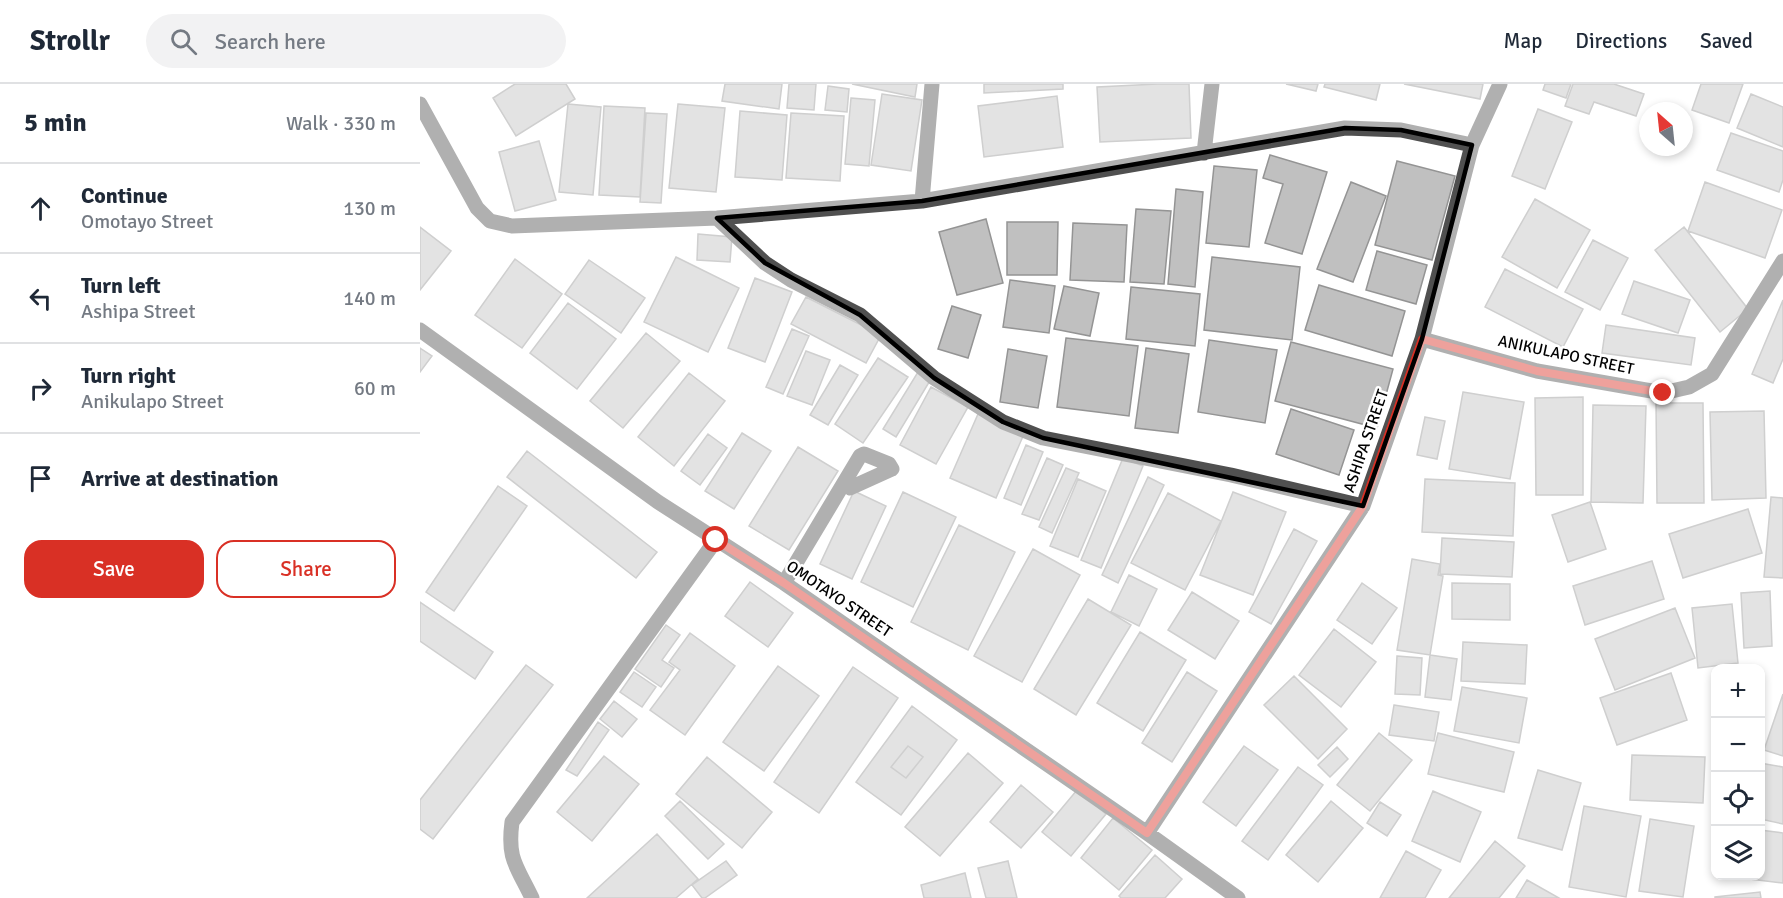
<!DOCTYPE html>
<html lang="en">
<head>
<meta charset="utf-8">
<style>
	:root { --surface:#fff; --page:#f2f2f3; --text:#1f2937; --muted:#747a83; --line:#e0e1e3; --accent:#d93025 }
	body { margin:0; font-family:Signika,sans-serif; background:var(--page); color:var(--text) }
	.controls { position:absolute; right:18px; bottom:18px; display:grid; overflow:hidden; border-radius:12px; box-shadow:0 3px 9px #0003 }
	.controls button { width:54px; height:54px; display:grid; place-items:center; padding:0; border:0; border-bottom:2px solid var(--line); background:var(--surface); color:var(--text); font:30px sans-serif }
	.compass { position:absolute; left:1219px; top:18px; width:54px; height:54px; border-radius:50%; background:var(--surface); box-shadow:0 3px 9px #0003; rotate:333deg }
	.stop { position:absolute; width:18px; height:18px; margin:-14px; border:4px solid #d93025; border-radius:50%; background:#fff }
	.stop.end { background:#d93025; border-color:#fff; box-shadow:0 2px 6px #0008 }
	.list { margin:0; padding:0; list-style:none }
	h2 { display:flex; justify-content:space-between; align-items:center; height:78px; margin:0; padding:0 24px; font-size:26px }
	h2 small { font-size:20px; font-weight:400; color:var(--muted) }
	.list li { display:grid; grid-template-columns:39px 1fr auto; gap:18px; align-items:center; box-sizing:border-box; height:90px; padding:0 24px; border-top:2px solid var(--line) }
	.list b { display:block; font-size:22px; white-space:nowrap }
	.list p { margin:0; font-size:20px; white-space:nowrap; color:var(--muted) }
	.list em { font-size:20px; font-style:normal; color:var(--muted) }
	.actions { display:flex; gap:12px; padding:18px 24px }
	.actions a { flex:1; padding:14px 0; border:2px solid var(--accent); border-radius:18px; text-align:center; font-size:21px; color:var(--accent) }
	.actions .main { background:var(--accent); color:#fff }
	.icon { flex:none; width:33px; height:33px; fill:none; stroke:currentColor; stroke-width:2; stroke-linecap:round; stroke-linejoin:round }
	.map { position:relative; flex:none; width:1363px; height:814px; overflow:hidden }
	header { display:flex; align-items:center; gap:36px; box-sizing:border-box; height:84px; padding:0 30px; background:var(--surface); border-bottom:2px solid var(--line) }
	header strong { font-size:28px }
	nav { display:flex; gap:33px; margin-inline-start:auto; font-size:21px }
	.search { width:420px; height:54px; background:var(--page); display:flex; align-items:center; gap:15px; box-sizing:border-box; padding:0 21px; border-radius:33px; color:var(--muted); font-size:22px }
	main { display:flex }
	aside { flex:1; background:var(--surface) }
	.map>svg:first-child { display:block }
	.building { fill:#c0c0c0; stroke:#949494; stroke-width:1.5; fill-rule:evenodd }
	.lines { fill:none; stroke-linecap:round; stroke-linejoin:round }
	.minor { stroke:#505050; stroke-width:15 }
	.route { stroke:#d93025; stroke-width:8 }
	.marked { fill:none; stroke:#000; stroke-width:4.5; stroke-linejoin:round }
	.labels { text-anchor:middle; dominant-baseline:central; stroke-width:5; stroke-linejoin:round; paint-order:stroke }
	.street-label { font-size:16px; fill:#000; stroke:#fff }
</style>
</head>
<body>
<header>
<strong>Strollr</strong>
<div class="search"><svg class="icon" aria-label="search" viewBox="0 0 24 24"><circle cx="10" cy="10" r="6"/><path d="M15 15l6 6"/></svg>Search here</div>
<nav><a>Map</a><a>Directions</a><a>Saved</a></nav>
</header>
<main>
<aside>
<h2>5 min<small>Walk · 330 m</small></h2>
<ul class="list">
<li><svg class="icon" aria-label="ahead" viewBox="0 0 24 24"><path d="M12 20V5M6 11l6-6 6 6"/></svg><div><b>Continue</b><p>Omotayo Street</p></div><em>130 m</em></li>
<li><svg class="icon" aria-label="left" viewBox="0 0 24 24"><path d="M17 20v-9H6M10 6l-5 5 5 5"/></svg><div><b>Turn left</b><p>Ashipa Street</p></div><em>140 m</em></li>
<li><svg class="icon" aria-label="right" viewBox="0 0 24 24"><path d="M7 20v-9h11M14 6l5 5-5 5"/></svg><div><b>Turn right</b><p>Anikulapo Street</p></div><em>60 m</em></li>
<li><svg class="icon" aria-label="arrive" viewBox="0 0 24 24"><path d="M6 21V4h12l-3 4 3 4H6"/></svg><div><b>Arrive at destination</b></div></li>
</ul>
<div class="actions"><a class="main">Save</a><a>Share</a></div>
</aside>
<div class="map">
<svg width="1363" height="814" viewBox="0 0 1363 814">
	<rect width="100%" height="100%" fill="#fff"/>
	<path class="building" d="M95,0H146L155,15L96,52L73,14Z
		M305,0H362L359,25L302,17Z
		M369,0H396L394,26L367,24Z
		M432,0H497L495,13Z
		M564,0H643V5L564,9Z
		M737,0H769L771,54L680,58L677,3Z
		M866,0H898L896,7Z
		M905,0H960L956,16L904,3Z
		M984,0H1063L1060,15Z
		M1125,0H1151L1146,14L1123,6Z
		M1153,0H1194L1224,10L1216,32L1174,18L1169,30L1145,22Z
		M1281,0H1323L1309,39L1272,26Z
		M408,2L429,5L427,28L405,26Z
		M462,10L502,16L491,87L451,81Z
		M1331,10L1363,23V63L1317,44Z
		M637,12L643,63L564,73L558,22Z
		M431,14L455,16L449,82L425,80Z
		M148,20L181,23L173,111L139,108Z
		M258,20L305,24L296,108L249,104Z
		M184,22L225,24L220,113L179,111Z
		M1118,25L1152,38L1125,105L1092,92Z
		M320,27L367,31L362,96L315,93Z
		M226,29L247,30L241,119L220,118Z
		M371,29L424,32L420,97L366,94Z
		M1311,49L1363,67V96L1359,108L1297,86Z
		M119,57L136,116L95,127L79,68Z
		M850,71L907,88L882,170L845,159L863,100L843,94Z
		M977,77L1035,92L1012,176L955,161Z
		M794,82L837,86L829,163L786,159Z
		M931,98L966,112L933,198L897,185Z
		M1285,98L1362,126L1345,174L1268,147Z
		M756,105L783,108L775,203L748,200Z
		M1115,115L1170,146L1137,204L1082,173Z
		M716,125L751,127L744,200L710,198Z
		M566,135L583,199L537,211L519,148Z
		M587,138H638L637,191H587Z
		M653,139L707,141L704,198L650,196Z
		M0,143L31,167L0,206Z
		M1264,143L1328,225L1300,248L1235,166Z
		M278,150L312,153L310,178L277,176Z
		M1173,156L1208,174L1180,226L1145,208Z
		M957,167L1007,181L996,220L946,206Z
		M256,173L319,204L288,268L224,238Z
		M792,173L880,183L872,256L784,246Z
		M95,175L142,210L102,264L55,231Z
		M169,176L225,214L201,249L145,210Z
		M1085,185L1163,225L1143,263L1065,223Z
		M335,194L372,208L345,278L308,264Z
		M590,196L635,202L629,249L583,243Z
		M1214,197L1270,216L1258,249L1202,230Z
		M899,201L985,227L972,272L885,246Z
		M644,202L679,209L670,252L634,245Z
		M711,203L780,210L775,262L706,255Z
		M386,213L461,251L446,279L371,240Z
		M1363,216V275L1353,299L1332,290Z
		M148,219L196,255L157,305L110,269Z
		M532,222L561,231L548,274L518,265Z
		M1186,241L1275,254L1271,281L1182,269Z
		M372,245L389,252L363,310L346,303Z
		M226,249L260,277L203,344L170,317Z
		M646,254L718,262L709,332L637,323Z
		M789,256L857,266L845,339L778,328Z
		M871,258L973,285L957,344L855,317Z
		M0,264L12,272L0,288Z
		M726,264L769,270L758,349L715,344Z
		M588,265L627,272L618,324L580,318Z
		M386,267L410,276L392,321L367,312Z
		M458,274L488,293L443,359L415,340Z
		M420,281L438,291L408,341L390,331Z
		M498,288L511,295L476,353L463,345Z
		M269,289L305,317L254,382L218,353Z
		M511,303L548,323L516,380L480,361Z
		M1043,308L1104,318L1090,395L1029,385Z
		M1163,313V411H1116L1115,314Z
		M1236,319H1283L1284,419H1237Z
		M1173,321L1226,322L1223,419L1171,418Z
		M871,325L934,346L919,391L856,370Z
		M1344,327L1346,414L1292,416L1290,328Z
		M558,330L604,350L576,414L530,394Z
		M1005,333L1025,337L1017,375L997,371Z
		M322,349L351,367L314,425L285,407Z
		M288,350L307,364L280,401L261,387Z
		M606,361L623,368L601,421L584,414Z
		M378,363L418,387L369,466L329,442Z
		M107,367L237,468L216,494L87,393Z
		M627,374L643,381L619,436L602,430Z
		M703,374L723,382L681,484L661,476Z
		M646,384L659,389L632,449L619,443Z
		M728,393L744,401L698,499L682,491Z
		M658,395L686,407L658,473L630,462Z
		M1005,395L1095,399L1093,452L1002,448Z
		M78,402L107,422L34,527L6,508Z
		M434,407L466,422L432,495L400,480Z
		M483,408L536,433L493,523L441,498Z
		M813,408L866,428L833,511L780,491Z
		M748,409L801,437L765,506L711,479Z
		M1351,413L1363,414V494L1344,493Z
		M1170,418L1186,465L1148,478L1132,431Z
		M1328,425L1342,469L1263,494L1249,450Z
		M539,441L595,468L548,566L491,538Z
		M874,445L897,457L851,540L829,528Z
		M1022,454L1094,458L1092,493L1020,490Z
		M613,465L660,491L602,598L554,572Z
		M992,475L1020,480L1018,491L1023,492L1010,571L977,566Z
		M1232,477L1244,515L1165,541L1153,502Z
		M709,491L737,505L719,542L691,528Z
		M330,498L373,529L348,563L305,532Z
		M942,499L977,524L952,560L917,536Z
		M1032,499L1090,500V536L1032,535Z
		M1350,507L1352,562L1324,564L1321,509Z
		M772,508L819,537L795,575L748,546Z
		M668,515L711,541L656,631L614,605Z
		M0,518L73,568L55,595L0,557Z
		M1312,520L1318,579L1278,584L1272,524Z
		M1255,524L1275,574L1195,606L1175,555Z
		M246,541L260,551L242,576L254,584L241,603L215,585Z
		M914,545L956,578L921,623L879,591Z
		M720,548L766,576L723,647L677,619Z
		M270,549L315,582L265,651L230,626L260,586L249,578Z
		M1043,558L1107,561L1105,600L1041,597Z
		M1010,571L1037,575L1031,616L1005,613Z
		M977,572L1002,574L1000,611L975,610Z
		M106,581L133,601L13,755L0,745V716Z
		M358,582L399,612L344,687L303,658Z
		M433,583L478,614L399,729L354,698Z
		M214,588L236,603L222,623L200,608Z
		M767,588L797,607L752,678L722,659Z
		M1251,589L1267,636L1197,661L1180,614Z
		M874,592L927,645L898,675L844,621Z
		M1042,603L1107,614L1099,659L1034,647Z
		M1363,610V672L1344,666Z
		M194,617L217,635L202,653L180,635Z
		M974,621L1019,628L1014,657L969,651Z
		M492,622L537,656L481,731L436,698ZM488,662L503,673L486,694L471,683Z
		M178,638L189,646L157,692L146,686Z
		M959,649L992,676L950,727L917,701Z
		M1018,649L1094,668L1084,708L1008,690Z
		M488,662L503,673L486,694L471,683Z
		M824,662L858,686L816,742L783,718Z
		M917,663L928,675L910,693L898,681Z
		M548,669L583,699L520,772L485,743Z
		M1212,671L1285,673L1283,719L1210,716Z
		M184,672L219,700L172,757L137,728Z
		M287,673L352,728L322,764L256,710Z
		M1340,679L1363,683V740L1340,735Z
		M878,683L903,701L848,776L822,757Z
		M1118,686L1161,699L1142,766L1098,754Z
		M601,701L633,728L601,764L570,738Z
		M657,706L686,730L651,772L622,748Z
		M1013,707L1061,728L1040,778L992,757Z
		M260,717L304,760L288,775L245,732Z
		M911,717L943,744L898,798L866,771Z
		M960,718L981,731L967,752L947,739Z
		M1164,722L1221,732L1206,813L1149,803Z
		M693,734L732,766L699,806L661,774Z
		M1230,735L1274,742L1263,813L1219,807Z
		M1340,746L1363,749V799L1305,792H1340Z
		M237,750L278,795L256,814H167Z
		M1075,757L1105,782L1079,814H1029Z
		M986,767L1021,786L1005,814H960Z
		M735,771L762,795L745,814H701L699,812Z
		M306,777L317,791L285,814H282L272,801Z
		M588,777L597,814H566L558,784Z
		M545,789L551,814H504L501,801Z
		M1107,796L1139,814H1096Z
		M1340,808L1341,814H1295V813Z"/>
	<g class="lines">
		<path class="minor" d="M0,20L57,124L70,137L92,142L297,134L502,117L925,44L981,46L1052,61
			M784,69L792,0
			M502,117L512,0
			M297,134L345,179L371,196L440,231L514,294L583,338L623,354L811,391L943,422
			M0,246L238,418L364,499L727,749L818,814
			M1002,255L1117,287L1243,309L1269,303L1292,290L1363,177
			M364,499L440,372L444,370L469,380L472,385L430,404
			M727,749L943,422L1002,255L1052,61L1080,0
			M112,814C97,782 87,776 92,738L296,456"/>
	</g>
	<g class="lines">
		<path class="route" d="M296,456L364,499L727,749L943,422L1002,255L1117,287L1243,309"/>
	</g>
	<path d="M0 0H1363V814H0ZM925,44L981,46L1052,61L1002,255L943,422L623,354L583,338L514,294L440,231L345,179L297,134L502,117Z" fill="#fff" fill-opacity=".55" fill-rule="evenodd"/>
	<path class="marked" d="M925,44L981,46L1052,61L1002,255L943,422L623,354L583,338L514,294L440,231L345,179L297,134L502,117Z"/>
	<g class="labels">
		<g class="street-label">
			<text transform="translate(1146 271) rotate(12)">ANIKULAPO STREET</text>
			<text transform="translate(946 357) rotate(-71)">ASHIPA STREET</text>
			<text transform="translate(419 515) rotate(34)">OMOTAYO STREET</text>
		</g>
	</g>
</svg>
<div class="controls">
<button>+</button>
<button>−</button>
<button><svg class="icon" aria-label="locate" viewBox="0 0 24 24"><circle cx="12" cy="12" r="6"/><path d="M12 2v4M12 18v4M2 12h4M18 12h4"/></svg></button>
<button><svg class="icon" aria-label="layers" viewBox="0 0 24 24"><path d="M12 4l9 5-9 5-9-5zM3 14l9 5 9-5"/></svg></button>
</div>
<svg class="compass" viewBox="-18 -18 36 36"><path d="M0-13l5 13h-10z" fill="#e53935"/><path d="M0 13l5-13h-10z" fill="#747a83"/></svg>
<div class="stop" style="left:296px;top:456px"></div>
<div class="stop end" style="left:1243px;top:309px"></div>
</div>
</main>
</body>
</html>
